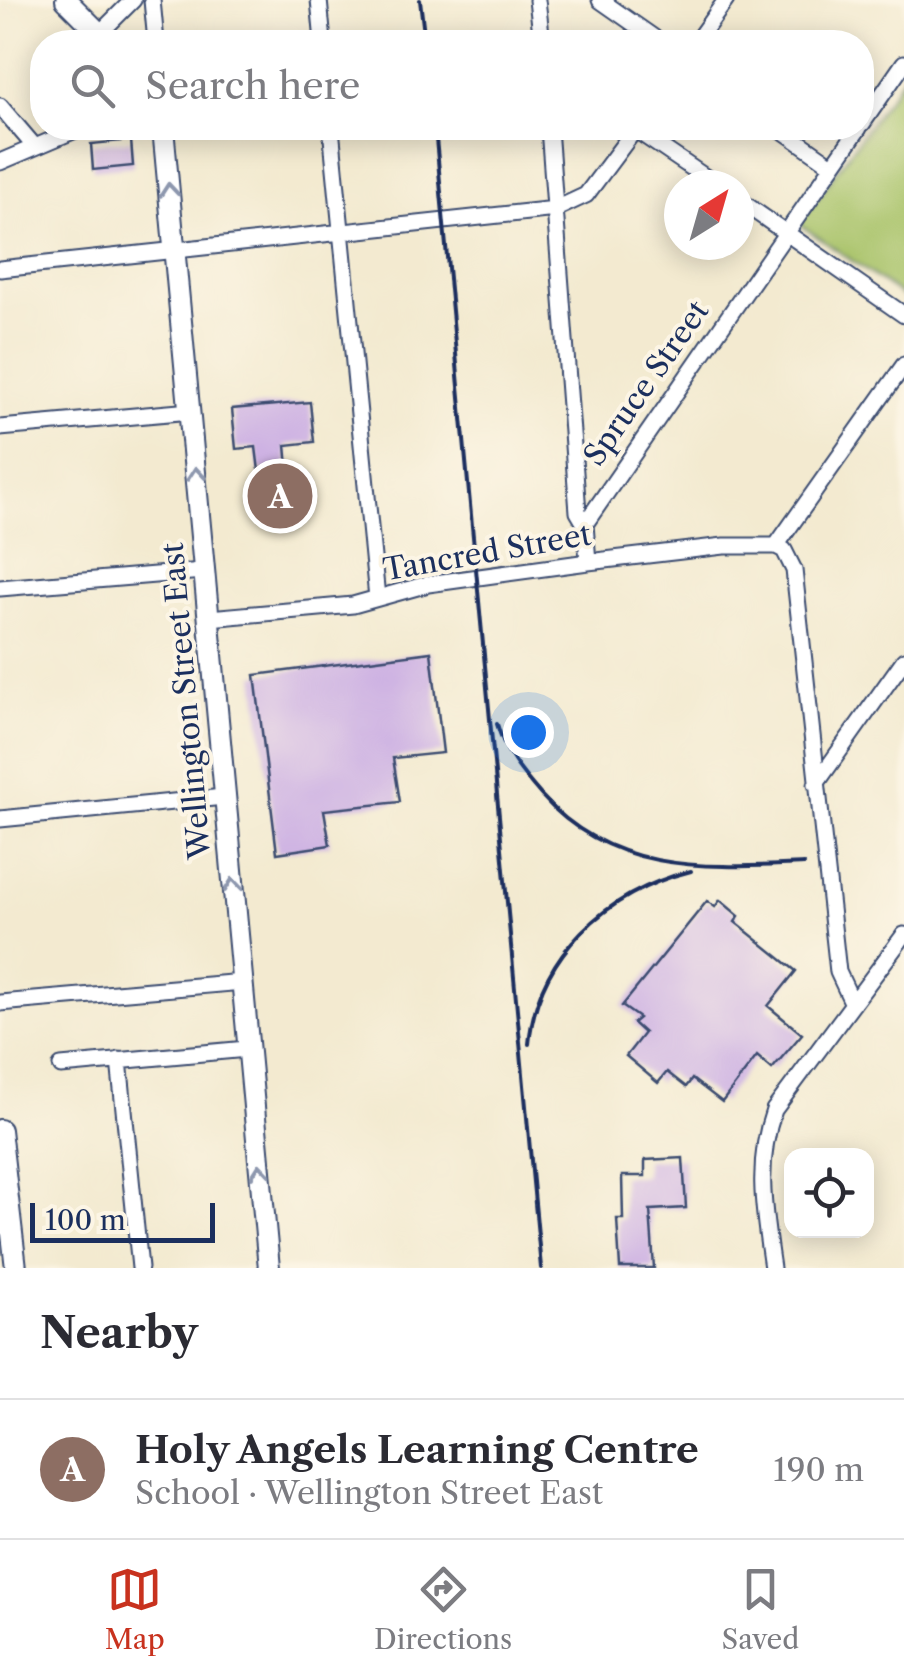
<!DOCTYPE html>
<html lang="en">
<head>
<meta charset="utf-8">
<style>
	:root { --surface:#fff; --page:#f2f2f3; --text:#2b2b33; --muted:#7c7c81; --line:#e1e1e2; --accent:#c8321e }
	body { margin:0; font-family:"Libre Caslon Text",serif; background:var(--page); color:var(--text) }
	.controls { position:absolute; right:30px; bottom:30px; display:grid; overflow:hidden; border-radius:20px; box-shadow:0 5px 25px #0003 }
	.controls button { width:90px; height:90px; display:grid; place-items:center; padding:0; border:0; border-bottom:2px solid var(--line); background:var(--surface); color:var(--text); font:50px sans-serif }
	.compass { position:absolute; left:664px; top:170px; width:90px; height:90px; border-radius:50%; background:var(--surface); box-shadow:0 5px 25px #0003; rotate:37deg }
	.scale { position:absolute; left:30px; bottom:25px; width:185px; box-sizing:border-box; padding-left:10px; border:5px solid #1b2f5e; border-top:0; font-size:28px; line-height:35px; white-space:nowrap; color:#1b2f5e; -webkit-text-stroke:8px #fcf5e5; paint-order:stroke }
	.you { position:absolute; left:528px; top:732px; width:35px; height:35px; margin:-25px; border:8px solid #fff; border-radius:50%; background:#1a73e8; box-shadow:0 0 0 15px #1a73e833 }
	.badge { display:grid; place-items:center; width:65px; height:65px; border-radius:50%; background:var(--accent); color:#fff; font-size:32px; font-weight:700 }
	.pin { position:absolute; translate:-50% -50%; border:5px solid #fff; box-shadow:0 2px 10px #0006 }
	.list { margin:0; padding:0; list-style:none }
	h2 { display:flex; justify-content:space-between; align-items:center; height:130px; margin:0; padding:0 40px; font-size:42px }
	h2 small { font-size:32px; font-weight:400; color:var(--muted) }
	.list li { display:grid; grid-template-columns:65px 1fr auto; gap:30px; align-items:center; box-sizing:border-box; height:140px; padding:0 40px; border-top:2px solid var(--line) }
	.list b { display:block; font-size:38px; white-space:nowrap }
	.list p { margin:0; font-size:32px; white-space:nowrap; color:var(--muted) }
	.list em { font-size:32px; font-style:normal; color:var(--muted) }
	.icon { flex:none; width:55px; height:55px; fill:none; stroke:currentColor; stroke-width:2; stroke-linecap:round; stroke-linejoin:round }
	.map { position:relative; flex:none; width:904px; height:1268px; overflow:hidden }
	.search { position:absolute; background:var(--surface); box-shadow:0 5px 25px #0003; left:30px; right:30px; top:30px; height:110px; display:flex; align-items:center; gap:25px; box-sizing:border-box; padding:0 35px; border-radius:40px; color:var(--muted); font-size:38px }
	.sheet { height:270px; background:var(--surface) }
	nav { display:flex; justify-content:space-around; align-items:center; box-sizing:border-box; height:140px; border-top:2px solid var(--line); background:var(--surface); font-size:28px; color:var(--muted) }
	nav a { display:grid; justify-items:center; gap:5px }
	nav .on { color:var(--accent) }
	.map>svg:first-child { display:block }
	.green { fill:#a7c268; stroke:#617863; stroke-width:2.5 }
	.building { fill:#ceb2e3 }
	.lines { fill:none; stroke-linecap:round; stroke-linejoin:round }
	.minor-casing { stroke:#3b4b6f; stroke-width:19 }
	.major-casing { stroke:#3b4b6f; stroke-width:24 }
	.minor { stroke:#fff; stroke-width:15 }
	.major { stroke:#fff; stroke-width:20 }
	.rail { stroke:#1b2f5e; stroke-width:4 }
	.oneway { stroke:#8d97ae }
	.labels { text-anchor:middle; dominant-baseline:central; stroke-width:8; stroke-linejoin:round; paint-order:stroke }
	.street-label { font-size:30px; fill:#1b2f5e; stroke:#fcf5e5 }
</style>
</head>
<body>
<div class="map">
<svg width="904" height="1268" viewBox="0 0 904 1268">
	<rect width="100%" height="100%" fill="#fcf5e5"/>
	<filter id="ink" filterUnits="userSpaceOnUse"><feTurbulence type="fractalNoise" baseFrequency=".01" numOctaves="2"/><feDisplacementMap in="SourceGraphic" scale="20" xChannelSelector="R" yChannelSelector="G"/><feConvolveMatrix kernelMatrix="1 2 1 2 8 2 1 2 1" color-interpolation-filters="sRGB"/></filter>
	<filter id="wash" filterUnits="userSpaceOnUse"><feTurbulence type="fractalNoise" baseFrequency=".0048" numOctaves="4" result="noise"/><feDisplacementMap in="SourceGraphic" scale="40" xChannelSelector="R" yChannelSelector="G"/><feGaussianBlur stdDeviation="2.25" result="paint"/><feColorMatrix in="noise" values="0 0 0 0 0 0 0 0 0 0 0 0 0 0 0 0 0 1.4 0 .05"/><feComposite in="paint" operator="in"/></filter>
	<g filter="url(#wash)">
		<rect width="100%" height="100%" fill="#f3ead0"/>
		<path class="green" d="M904,76V297L799,224Z"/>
		<g id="blocks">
			<path class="building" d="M131,140L133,166L93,170L91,144Z
				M310,402L314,442L286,445L288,468L259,471L256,447L236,449L232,409Z
				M431,652L443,753L393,758L400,802L324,810L330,845L277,853L255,675Z
				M720,900L739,916L735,922L796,971L768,1006L802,1034L772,1069L757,1056L722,1102L692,1079L686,1087L667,1072L658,1083L626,1056L644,1033L633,1023L639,1018L622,1006L707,901L715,907Z
				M683,1158L686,1208L650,1210L654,1268H620L617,1219H623L622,1176H645V1160Z"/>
		</g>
	</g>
	<g filter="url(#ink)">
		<use href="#blocks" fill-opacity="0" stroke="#3b4b6f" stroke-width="2.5"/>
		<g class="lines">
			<defs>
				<path id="minor" d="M152,0L156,42
					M319,0L323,42
					M537,0L542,42
					M600,0L660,42
					M99,34L133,0
					M696,42L726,0
					M0,106L35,147
					M862,124L904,63
					M331,128L377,598
					M549,128L578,512L585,524L588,562
					M633,128L717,185
					M779,128L832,165
					M0,162L80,128
					M739,200L904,315
					M0,269L556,209L586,195L636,128
					M0,428L191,411
					M585,524L859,128
					M776,546L784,550L794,570L838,972L853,1004
					M776,546L904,365
					M0,588L203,571
					M209,618L353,605L428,584L588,562L724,546H776
					M816,784L904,660
					M0,819L224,797
					M0,1003L243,982
					M119,1060L140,1268
					M61,1066L247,1049
					M772,1268C764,1213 755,1164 774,1110L904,935"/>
				<path id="major" d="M66,0L108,42
					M163,128L269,1268
					M0,1130L16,1268"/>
			</defs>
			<use href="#minor" class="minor-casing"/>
			<use href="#major" class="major-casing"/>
			<use href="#minor" class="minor"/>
			<use href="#major" class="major"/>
			<path class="rail" d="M420,0L425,42
				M435,128L541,1268
				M497,724C505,753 521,772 541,795C612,875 706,868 804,864
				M529,1044C537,955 607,892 691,871"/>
		</g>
		<defs><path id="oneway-chevron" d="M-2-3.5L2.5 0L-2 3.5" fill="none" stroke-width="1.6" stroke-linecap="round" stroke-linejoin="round" transform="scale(2.5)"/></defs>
		<g class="oneway">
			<use href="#oneway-chevron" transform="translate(169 190) rotate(-95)"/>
			<use href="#oneway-chevron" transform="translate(196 474) rotate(-95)"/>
			<use href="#oneway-chevron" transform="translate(233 885) rotate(-96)"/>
			<use href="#oneway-chevron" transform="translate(260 1171) rotate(-96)"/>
		</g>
	</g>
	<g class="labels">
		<g class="street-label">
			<text transform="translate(646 383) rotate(-55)">Spruce Street</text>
			<text transform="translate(487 552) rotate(-10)">Tancred Street</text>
			<text transform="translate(186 701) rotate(-95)">Wellington Street East</text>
		</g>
	</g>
</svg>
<div class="controls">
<button><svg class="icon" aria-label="locate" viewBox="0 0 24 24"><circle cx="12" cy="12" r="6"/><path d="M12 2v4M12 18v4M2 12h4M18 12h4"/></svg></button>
</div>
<svg class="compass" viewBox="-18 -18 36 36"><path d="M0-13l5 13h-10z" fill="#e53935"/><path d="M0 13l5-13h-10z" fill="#7c7c81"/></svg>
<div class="scale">100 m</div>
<div class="you"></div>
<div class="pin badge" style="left:280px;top:496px;background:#8d6e63">A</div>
<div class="search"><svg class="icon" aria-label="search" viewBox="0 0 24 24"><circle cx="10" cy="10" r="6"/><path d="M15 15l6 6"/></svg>Search here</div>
</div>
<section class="sheet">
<h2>Nearby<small></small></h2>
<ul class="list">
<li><span class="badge" style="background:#8d6e63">A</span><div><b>Holy Angels Learning Centre</b><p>School · Wellington Street East</p></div><em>190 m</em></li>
</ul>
</section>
<nav>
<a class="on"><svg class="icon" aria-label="map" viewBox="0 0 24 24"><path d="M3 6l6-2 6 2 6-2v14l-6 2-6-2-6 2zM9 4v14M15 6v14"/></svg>Map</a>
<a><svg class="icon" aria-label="directions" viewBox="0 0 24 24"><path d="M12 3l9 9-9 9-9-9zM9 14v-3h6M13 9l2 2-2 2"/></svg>Directions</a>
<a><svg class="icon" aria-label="saved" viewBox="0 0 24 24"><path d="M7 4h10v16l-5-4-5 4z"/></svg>Saved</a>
</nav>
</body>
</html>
